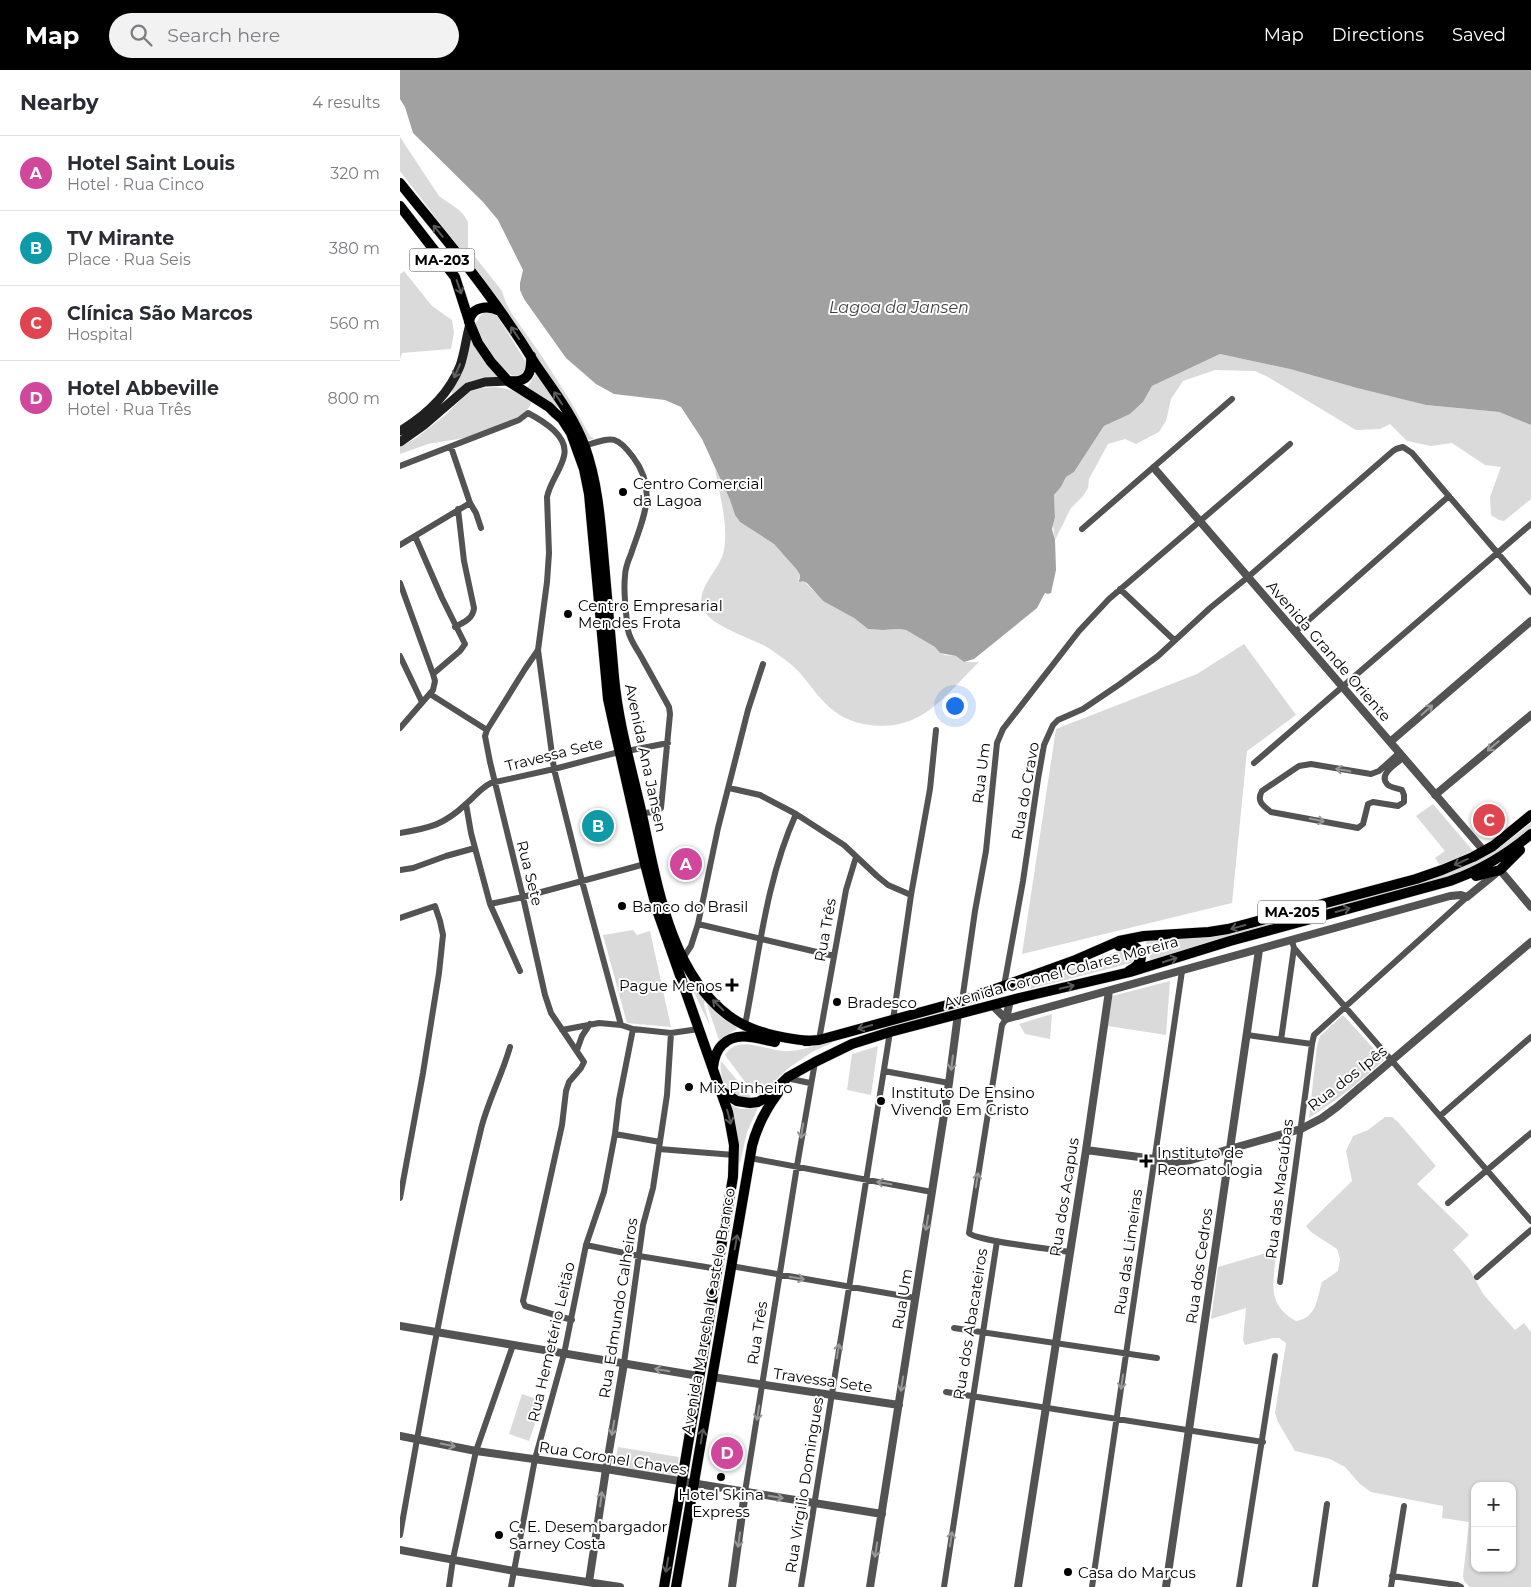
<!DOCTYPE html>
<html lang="en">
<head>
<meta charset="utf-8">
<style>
	:root { --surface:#fff; --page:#f2f2f3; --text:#2b2b33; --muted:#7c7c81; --line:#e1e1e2; --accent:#000 }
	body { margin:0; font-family:Montserrat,sans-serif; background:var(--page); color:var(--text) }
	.controls { position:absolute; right:15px; bottom:15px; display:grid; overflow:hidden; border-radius:10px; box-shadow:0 1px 4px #0004 }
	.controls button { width:45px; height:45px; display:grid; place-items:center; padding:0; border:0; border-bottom:1px solid var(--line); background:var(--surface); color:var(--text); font:25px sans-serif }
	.you { position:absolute; left:554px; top:635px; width:18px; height:18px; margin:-12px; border:4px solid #fff; border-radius:50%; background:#1a73e8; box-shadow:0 0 0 8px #1a73e833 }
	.badge { display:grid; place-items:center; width:32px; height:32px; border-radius:50%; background:var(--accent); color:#fff; font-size:16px; font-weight:700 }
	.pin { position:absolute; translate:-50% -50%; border:2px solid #fff; box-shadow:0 1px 5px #0006 }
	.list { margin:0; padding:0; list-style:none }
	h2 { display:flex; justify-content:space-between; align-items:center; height:65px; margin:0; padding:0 20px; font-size:21px }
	h2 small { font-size:16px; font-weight:400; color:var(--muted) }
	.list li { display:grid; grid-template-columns:32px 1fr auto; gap:15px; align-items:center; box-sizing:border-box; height:75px; padding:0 20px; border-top:1px solid var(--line) }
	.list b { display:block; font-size:19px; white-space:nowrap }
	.list p { margin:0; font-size:16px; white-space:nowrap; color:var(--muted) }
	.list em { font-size:16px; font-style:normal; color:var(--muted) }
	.icon { flex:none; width:28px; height:28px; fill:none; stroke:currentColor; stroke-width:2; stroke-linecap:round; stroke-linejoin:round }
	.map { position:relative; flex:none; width:1131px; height:1517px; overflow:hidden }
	header { display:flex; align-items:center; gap:30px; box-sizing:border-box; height:70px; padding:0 25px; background:var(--accent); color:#fff }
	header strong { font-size:24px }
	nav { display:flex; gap:28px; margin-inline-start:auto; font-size:18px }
	.search { width:350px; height:45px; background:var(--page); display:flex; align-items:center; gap:12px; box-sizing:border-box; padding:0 18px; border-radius:28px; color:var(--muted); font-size:19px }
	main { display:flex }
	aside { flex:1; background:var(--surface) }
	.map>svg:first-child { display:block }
	.green { fill:#dadada; fill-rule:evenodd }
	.water { fill:#a1a1a1 }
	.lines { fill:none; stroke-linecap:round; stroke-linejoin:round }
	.primary-casing { stroke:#dbdbdb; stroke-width:11 }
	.minor { stroke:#535353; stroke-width:6 }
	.tertiary { stroke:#535353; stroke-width:8 }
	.secondary { stroke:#202020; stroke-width:9 }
	.primary { stroke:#000; stroke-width:10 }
	.oneway { stroke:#595959 }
	.oneway2 { stroke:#636363 }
	.oneway3 { stroke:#989898 }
	.poi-dot { fill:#000; stroke:#fff; stroke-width:2 }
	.labels { text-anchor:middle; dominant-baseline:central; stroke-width:4; stroke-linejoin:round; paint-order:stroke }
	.shield { fill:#fff; stroke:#4c4c4c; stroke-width:1 }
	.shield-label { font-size:14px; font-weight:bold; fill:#000 }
	.poi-label { font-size:15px; fill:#000; stroke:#fff; text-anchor:start }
	.street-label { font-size:15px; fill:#000; stroke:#fff }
	.water-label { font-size:16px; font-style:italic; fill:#424242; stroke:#fff }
</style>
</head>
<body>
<header>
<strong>Map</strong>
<div class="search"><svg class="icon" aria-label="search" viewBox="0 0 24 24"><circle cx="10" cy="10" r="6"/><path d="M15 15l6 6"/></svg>Search here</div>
<nav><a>Map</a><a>Directions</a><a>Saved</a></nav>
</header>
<main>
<aside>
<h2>Nearby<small>4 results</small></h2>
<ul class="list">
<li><span class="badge" style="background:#d1479c">A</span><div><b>Hotel Saint Louis</b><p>Hotel · Rua Cinco</p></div><em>320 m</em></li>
<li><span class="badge" style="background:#0f9aa8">B</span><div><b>TV Mirante</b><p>Place · Rua Seis</p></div><em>380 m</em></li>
<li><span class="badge" style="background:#e0444e">C</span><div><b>Clínica São Marcos</b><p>Hospital</p></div><em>560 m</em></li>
<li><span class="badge" style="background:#d1479c">D</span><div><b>Hotel Abbeville</b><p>Hotel · Rua Três</p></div><em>800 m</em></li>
</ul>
</aside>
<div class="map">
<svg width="1131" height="1517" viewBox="0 0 1131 1517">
	<rect width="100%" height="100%" fill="#fff"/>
	<path class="green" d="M0,67L39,126L59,140L64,145L68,152V178L102,221L106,233L112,244L141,285L171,332L190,366L195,369L187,370L91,220L0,101Z
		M4,201L32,236L52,250L54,263L51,279L2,283L0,289V204Z
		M84,242H91L98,247L126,292C126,298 127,303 121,305C103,313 81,267 75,255L79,247Z
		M70,267L100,308C81,308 67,312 52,324L51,318Z
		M820,284L890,299L957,318L1026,335L1099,342L1131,355V429L1104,451L1099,450L1091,445L1090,427L1101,397L1085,395L1052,373L1031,376L1007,371L990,354L980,359L956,360L868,307L855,301L815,300L783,311L771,329L766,351L759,362L736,374L725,369L708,374L689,409L688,418L683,426L671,438L655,470L653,455L655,447L654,425L661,417L666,407L674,402L704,356L730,344L743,332L752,316Z
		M137,301L158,332L157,338L127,318Z
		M96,317L111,320L132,330L130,336L122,346L70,367L28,374L0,384V377L16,368L44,346L69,322L81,318Z
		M315,398L330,430L335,445L340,452L374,474L397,500L400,505L398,509L405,512L423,531L454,548L468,559L483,560L499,559L506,560L535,577L540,583L545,585L556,586L564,592H579C545,625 522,662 470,655C452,653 436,645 424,632C415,623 408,612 400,603C392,594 380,586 370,579C353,568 311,557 303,539C295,520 318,501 323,484C330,459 319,423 315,398Z
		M844,574L896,645L847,681L832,833L622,884L656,659L797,604Z
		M1033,734L1073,781L1040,795L1035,788L1045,781L1016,746Z
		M1131,753V759L1086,791L1056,804L750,892L749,881L745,870L820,865L1085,785L1107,772Z
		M233,860L237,865L250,861L271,957L227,953L203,865Z
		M722,880H729L734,884V889L731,893L630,919L628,915Z
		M288,910L305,930L304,934L310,956Z
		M770,911L766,965L708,956L712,926Z
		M309,934L337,958V959L319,970L307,935Z
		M652,944L650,969L625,964L619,954Z
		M943,945L984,990C960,1012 936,1031 909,1048L917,976L920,966Z
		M431,970L432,973L412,982L390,997L359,1025L354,1024L325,985C338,962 369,983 390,981C404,980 418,974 431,970Z
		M478,976L471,1025L447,1020L452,984Z
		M321,991L352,1028C348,1028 343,1028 339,1027C324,1023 319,1004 321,991Z
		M330,1034L340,1039L358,1038L347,1062L340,1093L338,1092Z
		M985,1047H992L998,1052L1036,1096L1017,1114L1069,1165L1053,1180L1070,1200L1083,1224L1115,1260L1124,1253L1131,1262V1517H1070L1064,1511L1063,1506L1069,1452L1042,1448L1043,1436L971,1422L960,1414L945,1397L930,1389L895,1381L878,1352L875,1343L886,1273L879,1268H873L845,1275L843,1270L846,1238L811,1249L818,1197L876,1180C875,1211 864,1233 896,1251C917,1248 917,1228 922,1212L938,1201L940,1189L937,1179L911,1162L906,1156L952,1111L946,1081L953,1066L968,1060ZM1075,1416H1112V1498H1075Z
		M122,1324L143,1331L129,1371L109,1364Z
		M218,1377L279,1387L276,1407L214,1397Z"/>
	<path class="water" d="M0,0H1131V355L1099,342L1026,335L957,318L890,299L820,284L752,316L743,332L730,344L704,356L674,402L666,407L661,417L654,425L655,447L652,459L655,470L656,500L651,523L648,524L645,523L637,538L574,589L564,592L556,586L540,583L535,577L506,560L499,559L483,560L468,559L454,548L423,531L407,513L403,511L399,512L400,505L397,500L374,474L340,452L335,445L330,430L302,369L281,337L265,330L214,324L196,314L166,288L124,229L120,220V213L123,200L98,150L83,132L13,63L5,37L0,29Z"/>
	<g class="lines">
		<defs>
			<path id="primary" d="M0,113C28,148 58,183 85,220C103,244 120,269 136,295C154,321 174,347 185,377C197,411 200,446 203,481C207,523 210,565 214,607C218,651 230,693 240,736C256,805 267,900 329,946C352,963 382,968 410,971
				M0,136L55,207L70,254L78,273L91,292L108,311L149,337L155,343L162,349L171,363L184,399L189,424L208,629L213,652L245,794L257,840L328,1042L334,1075L333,1107L264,1517
				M69,252C71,236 88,235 100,241
				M109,311C128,313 132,303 131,286
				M1076,806L1100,800L1120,780
				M719,876C727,874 735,874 740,882C743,891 737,897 729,901
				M405,971L419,970L562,931L673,891L719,871L744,866L809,862L828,859L1016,809L1042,800L1073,787L1093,776L1131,745
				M313,997C314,989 316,981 322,975C337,960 358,969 375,972
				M321,1021L337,1031L350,1033L358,1032L367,1027L388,1007L415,992L452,974L490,962L619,928L730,902L830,871L1050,811C1081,800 1106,785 1131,764
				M276,1517L352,1076C357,1056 366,1039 378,1023"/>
		</defs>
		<use href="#primary" class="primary-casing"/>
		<path class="minor" d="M184,376C211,368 215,363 233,387C259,421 242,450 231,484C228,491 225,499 225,506C223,523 226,543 228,560C230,571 238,580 243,590C252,606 260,621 269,637L270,644L261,738L257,742L242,743
			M51,377L70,433L76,443L81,458
			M0,396L119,350L128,343C143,351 169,366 164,386C161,400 150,412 147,427L149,483L147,512L138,580L125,599L87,660L85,666L90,692L123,827L145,925L151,943L184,992L181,998L169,1012L166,1021L162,1055L123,1231L125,1236L172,1250
			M682,459L832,329
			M0,475L70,433
			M0,513L33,604
			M720,519L774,570
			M55,557C64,552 73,549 74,538L64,491L58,439
			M895,562L1049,426
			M138,580L154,699L182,811L221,955
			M0,586L22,632
			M30,624L87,660
			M0,658L33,620L35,611L33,604L60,581L65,574L42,528L15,466
			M227,681L268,673
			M999,683L979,701L971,704L911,694L899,696L862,721C856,731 863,736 871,742L958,758L963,754L968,734L973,732L998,736L1004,732V725L1002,720C998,718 990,718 987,714C978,704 997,693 1003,688
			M854,693L1131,454
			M329,718L360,725L396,744L444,775L477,806L488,815L511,825
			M66,734L71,763L90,834L120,901
			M0,763C30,758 44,755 67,733C75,726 81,718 91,713L154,699L219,682
			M0,800L13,798L46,786L75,778
			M90,834L123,827L245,794
			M0,848L35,836L40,851L43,865L39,903L23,1003L0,1128
			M298,854L434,886
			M892,871L894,878L1131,1151
			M283,888L291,876L298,854L318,758L348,640L363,594
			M604,916L623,811L638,709L644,675L653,655L658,650L683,639L720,614L758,586L810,538L848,507L993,381L996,379L1003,377L1012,383L1131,522
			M562,931L575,841L586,781L597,673L603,659L679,561L709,529L890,374
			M606,949L602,955L569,1163C576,1171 653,1179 669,1182
			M493,950L511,825L530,719L536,660
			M345,955C359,885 366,810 396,744
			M162,960L199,953L221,955L233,959L271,963L299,959
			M847,965L912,974
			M419,970L446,820L456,787
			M881,970L894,878
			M177,980L182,966L190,954
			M484,1001L549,1013
			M391,1009L410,1013
			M1040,1046L1131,967
			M215,1064L260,1072
			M259,1079L334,1085
			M350,1088L532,1122
			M1048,1133L1131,1063
			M186,1175L239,1186L318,1199
			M331,1196L515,1228
			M1077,1207L1131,1160
			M880,1212L912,974L914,965L1067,827
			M554,1258L757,1288
			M224,1293L243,1155L253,1118L267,1025L271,963
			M546,1322L863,1372
			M345,1422L397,1096L415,992
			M0,1465C24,1329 48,1193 81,1059C88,1031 102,1005 110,977
			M992,1506L1057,1515L1061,1517
			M49,1517L53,1489L76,1381L113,1275
			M111,1517L135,1389L164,1284L186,1175L204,1122L215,1064L219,1030L233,959
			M401,1517L490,962
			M544,1517L597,1171
			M692,1517L782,901
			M839,1517L875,1286
			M915,1517L927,1434
			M991,1517L1004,1436"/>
		<path class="tertiary" d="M754,398L1084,781
			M990,672L1131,551
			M1035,725L1131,645
			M592,935L606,949
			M606,949L1050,826L1061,825L1067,827L1100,800L1131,837
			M606,949L610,930
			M686,1080L777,1092L791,1090L901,1059L922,1048L937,1037L1131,872
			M0,1256L299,1306
			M312,1307L499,1335
			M0,1366L76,1381L206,1399L482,1444
			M0,1480L114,1501L220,1517
			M189,1512L206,1399L224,1293
			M332,1517L345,1422
			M470,1517L549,1013L558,944
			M618,1517L686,1080L709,921
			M766,1517L859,880"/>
		<path class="secondary" d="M0,361C25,346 49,324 60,296C65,282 66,267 70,254
			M0,372L24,355L68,317L85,312L108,311"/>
		<use href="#primary" class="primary"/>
	</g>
	<defs><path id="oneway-shaft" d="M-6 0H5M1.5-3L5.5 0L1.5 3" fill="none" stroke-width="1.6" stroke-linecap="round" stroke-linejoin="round" transform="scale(1.25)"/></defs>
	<g class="oneway">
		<use href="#oneway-shaft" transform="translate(38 161) rotate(-129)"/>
		<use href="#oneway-shaft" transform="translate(59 217) rotate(71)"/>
		<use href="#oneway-shaft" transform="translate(115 263) rotate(-124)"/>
		<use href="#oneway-shaft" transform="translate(158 328) rotate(-123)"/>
		<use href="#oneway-shaft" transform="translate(1061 792) rotate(156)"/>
		<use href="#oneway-shaft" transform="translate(943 840) rotate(-15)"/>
		<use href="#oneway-shaft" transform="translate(838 857) rotate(165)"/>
		<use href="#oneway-shaft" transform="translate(770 890) rotate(-18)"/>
		<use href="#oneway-shaft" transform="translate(667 917) rotate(-13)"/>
		<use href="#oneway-shaft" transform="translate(318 935) rotate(-135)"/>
		<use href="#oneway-shaft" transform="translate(465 957) rotate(164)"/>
		<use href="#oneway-shaft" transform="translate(329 1047) rotate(75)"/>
		<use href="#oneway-shaft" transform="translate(336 1172) rotate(-80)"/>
		<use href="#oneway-shaft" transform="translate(302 1366) rotate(-80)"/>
		<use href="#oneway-shaft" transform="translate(267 1495) rotate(100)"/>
	</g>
	<use class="oneway2" href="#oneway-shaft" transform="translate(57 301) rotate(114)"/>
	<g class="oneway3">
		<use href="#oneway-shaft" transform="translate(1027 640) rotate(-41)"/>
		<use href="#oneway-shaft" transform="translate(1093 676) rotate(140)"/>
		<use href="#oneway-shaft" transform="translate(943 700) rotate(-170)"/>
		<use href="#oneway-shaft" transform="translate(917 750) rotate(11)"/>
		<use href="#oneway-shaft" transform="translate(552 993) rotate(97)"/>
		<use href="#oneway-shaft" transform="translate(402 1061) rotate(99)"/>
		<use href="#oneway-shaft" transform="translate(577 1110) rotate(-81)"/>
		<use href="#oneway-shaft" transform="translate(484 1113) rotate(-170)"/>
		<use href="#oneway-shaft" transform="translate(527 1153) rotate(99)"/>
		<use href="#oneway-shaft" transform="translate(397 1208) rotate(10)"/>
		<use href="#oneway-shaft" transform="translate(438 1281) rotate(-80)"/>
		<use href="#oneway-shaft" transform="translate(262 1300) rotate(-170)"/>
		<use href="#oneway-shaft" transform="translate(722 1312) rotate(98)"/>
		<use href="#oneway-shaft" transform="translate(502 1314) rotate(99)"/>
		<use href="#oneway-shaft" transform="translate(358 1343) rotate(99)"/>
		<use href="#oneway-shaft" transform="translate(213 1358) rotate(100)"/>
		<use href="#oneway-shaft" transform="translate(48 1375) rotate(11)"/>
		<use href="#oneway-shaft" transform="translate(376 1427) rotate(9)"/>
		<use href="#oneway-shaft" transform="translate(201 1429) rotate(-82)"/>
		<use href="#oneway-shaft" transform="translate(551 1469) rotate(-81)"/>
		<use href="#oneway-shaft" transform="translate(339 1470) rotate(98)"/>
		<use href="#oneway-shaft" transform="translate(476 1480) rotate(99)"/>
	</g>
	<g class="poi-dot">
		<circle cx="223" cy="422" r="5"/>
		<circle cx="168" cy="544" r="5"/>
		<circle cx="222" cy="836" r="5"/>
		<path d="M329.5 907.5h5v5h5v5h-5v5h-5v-5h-5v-5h5z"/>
		<circle cx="437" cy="932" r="5"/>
		<circle cx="289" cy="1017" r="5"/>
		<circle cx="481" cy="1031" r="5"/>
		<path d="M743.5 1083.5h5v5h5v5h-5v5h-5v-5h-5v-5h5z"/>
		<circle cx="321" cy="1407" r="5"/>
		<circle cx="99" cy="1465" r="5"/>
		<circle cx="668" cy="1502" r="5"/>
	</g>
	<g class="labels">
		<g class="shield">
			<rect x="9.5" y="178.5" width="65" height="23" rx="4"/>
			<rect x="858" y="830.5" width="68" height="23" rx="4"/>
		</g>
		<g class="shield-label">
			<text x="42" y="190">MA-203</text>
			<text x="892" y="842">MA-205</text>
		</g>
		<g class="poi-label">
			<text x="233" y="413">Centro Comercial<tspan x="233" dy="17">da Lagoa</tspan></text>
			<text x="178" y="535">Centro Empresarial<tspan x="178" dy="17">Mendes Frota</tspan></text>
			<text x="232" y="836">Banco do Brasil</text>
			<text x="322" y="915" text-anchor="end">Pague Menos</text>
			<text x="447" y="932">Bradesco</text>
			<text x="299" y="1017">Mix Pinheiro</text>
			<text x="491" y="1022">Instituto De Ensino<tspan x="491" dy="17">Vivendo Em Cristo</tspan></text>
			<text x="757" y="1082">Instituto de<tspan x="757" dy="17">Reomatologia</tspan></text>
			<text x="321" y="1424" text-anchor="middle">Hotel Skina<tspan x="321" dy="17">Express</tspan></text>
			<text x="109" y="1456">C. E. Desembargador<tspan x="109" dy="17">Sarney Costa</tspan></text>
			<text x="678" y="1502">Casa do Marcus</text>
		</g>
		<g class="street-label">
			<text transform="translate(929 581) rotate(49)">Avenida Grande Oriente</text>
			<text transform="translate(154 684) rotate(-14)">Travessa Sete</text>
			<text transform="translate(246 688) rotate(78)">Avenida Ana Jansen</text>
			<text transform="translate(581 703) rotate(-83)">Rua Um</text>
			<text transform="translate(625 721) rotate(-80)">Rua do Cravo</text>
			<text transform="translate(130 803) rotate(76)">Rua Sete</text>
			<text transform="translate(425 860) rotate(-80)">Rua Três</text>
			<text transform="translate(661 902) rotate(-15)">Avenida Coronel Colares Moreira</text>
			<text transform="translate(947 1008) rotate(-38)">Rua dos Ipês</text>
			<text transform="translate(879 1119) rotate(-83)">Rua das Macaúbas</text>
			<text transform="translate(664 1127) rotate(-81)">Rua dos Acapus</text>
			<text transform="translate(728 1182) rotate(-82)">Rua das Limeiras</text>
			<text transform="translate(799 1196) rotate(-82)">Rua dos Cedros</text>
			<text transform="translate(502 1229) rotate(-81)">Rua Um</text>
			<text transform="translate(218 1238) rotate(-81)">Rua Edmundo Calheiros</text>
			<text transform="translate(308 1241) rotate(-80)">Avenida Marechal Castelo Branco</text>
			<text transform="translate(570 1254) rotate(-81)">Rua dos Abacateiros</text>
			<text transform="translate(357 1263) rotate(-81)">Rua Três</text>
			<text transform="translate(151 1272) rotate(-77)">Rua Hemetério Leitão</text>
			<text transform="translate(423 1310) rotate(8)">Travessa Sete</text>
			<text transform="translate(213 1388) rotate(9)">Rua Coronel Chaves</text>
			<text transform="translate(404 1415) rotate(-81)">Rua Virgilio Domingues</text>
		</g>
		<g class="water-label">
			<text x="499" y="237">Lagoa da Jansen</text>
		</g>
	</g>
</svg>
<div class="controls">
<button>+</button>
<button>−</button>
</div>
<div class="you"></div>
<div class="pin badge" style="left:286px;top:794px;background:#d1479c">A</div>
<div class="pin badge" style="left:198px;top:756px;background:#0f9aa8">B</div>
<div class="pin badge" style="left:1089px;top:750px;background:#e0444e">C</div>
<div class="pin badge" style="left:327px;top:1383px;background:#d1479c">D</div>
</div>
</main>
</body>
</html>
